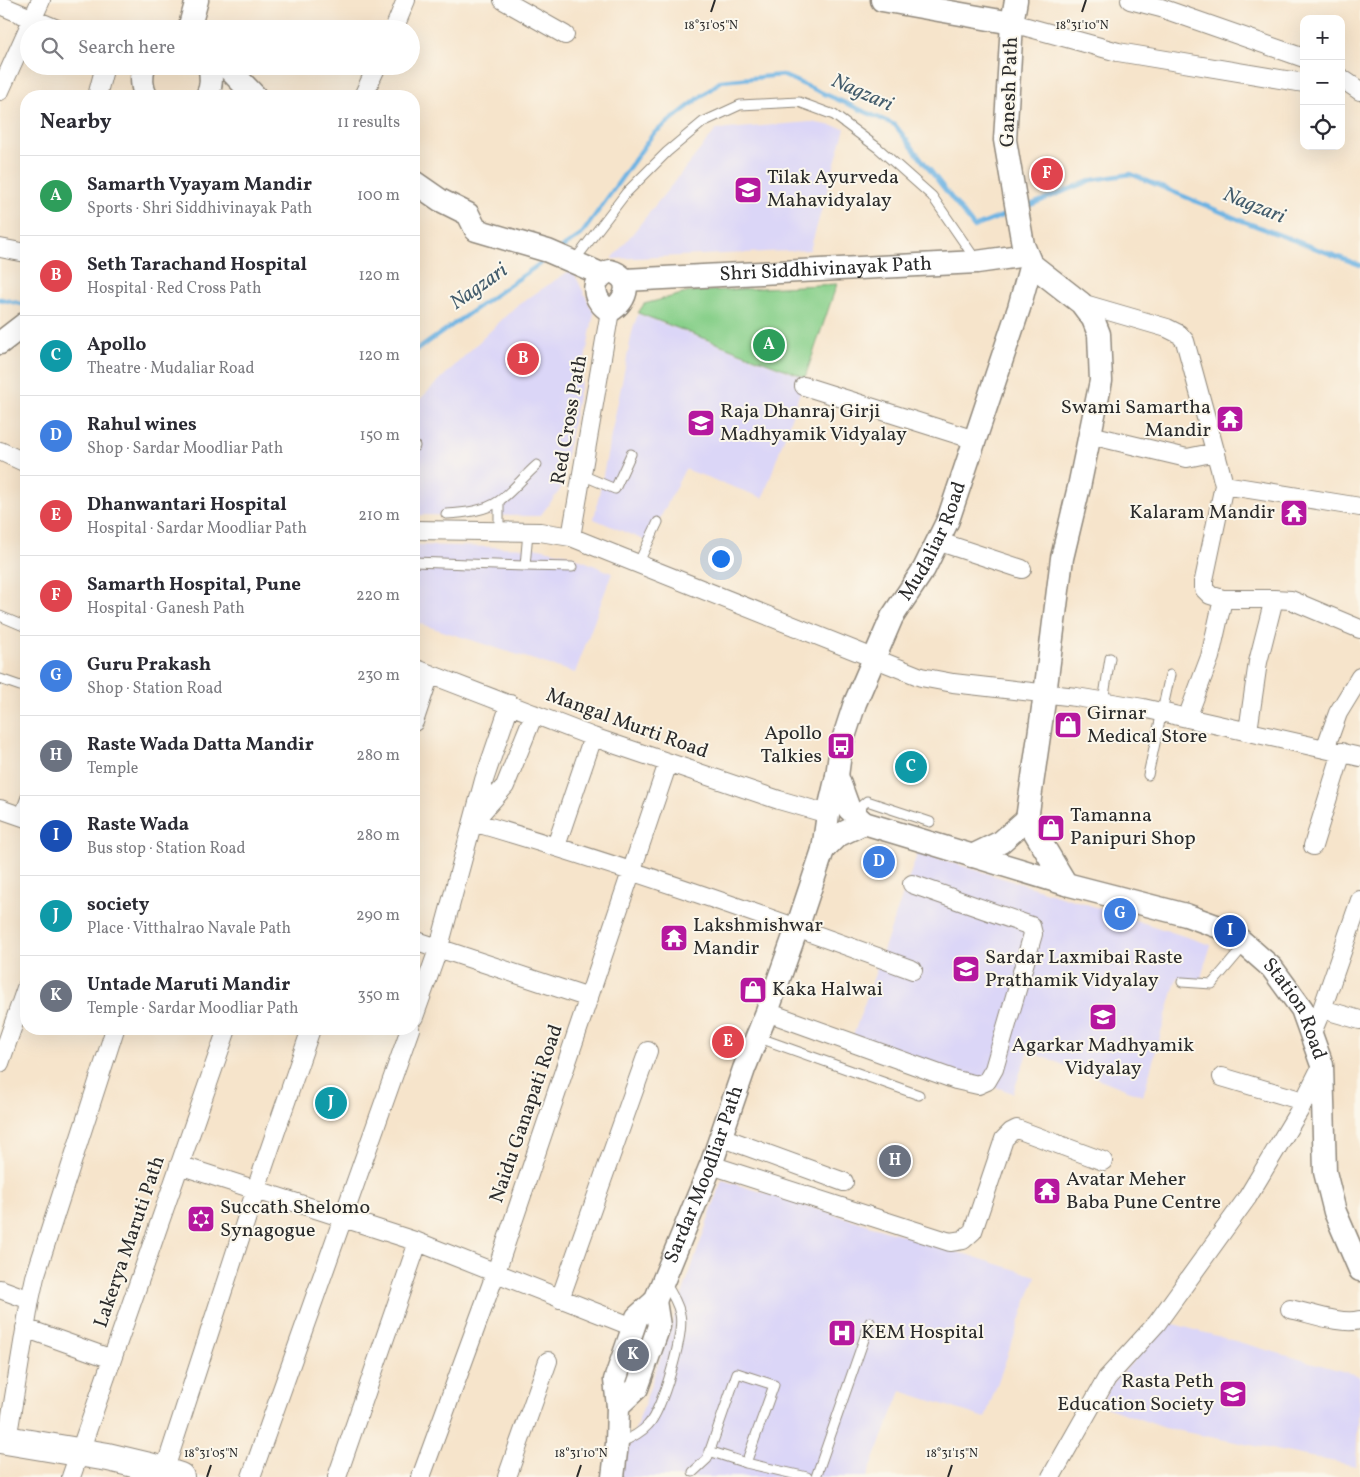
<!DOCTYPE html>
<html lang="en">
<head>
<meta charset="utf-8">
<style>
	:root { --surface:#fff; --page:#f2f2f3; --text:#2b2b33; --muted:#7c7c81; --line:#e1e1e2; --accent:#7c3aed }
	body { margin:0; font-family:Vollkorn,serif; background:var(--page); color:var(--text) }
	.controls { position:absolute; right:15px; top:15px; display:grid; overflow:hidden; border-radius:10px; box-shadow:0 5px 20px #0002 }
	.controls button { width:45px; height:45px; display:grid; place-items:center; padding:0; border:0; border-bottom:1px solid var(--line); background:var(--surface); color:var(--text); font:25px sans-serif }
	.you { position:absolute; left:720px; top:558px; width:18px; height:18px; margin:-12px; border:4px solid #fff; border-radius:50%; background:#1a73e8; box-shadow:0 0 0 8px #1a73e833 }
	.badge { display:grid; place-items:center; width:32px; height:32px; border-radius:50%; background:var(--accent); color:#fff; font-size:16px; font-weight:700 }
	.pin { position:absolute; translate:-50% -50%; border:2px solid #fff; box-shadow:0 1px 5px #0006 }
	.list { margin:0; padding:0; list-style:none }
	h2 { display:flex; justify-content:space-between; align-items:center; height:65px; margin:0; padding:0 20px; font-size:21px }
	h2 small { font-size:16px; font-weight:400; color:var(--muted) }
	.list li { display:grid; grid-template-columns:32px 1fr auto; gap:15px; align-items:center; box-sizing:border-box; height:80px; padding:0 20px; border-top:1px solid var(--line) }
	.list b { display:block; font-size:19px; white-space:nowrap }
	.list p { margin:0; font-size:16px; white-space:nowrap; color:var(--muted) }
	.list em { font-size:16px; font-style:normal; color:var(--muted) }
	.icon { flex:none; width:28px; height:28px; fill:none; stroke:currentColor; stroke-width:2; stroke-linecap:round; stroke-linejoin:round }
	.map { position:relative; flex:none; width:1360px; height:1477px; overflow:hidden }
	.search { position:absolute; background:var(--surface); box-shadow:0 5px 20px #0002; left:20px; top:20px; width:400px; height:55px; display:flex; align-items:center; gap:12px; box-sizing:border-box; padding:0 18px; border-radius:28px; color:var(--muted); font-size:19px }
	.panel { position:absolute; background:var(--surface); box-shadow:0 5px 20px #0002; left:20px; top:90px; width:400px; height:945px; border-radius:20px }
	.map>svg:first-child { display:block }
	.built { fill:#dbd6f7 }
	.green { fill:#89d08b; stroke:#5a7e5b }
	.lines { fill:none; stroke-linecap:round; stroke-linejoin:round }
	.stream { stroke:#6db3e3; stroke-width:4.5 }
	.service-casing { stroke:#90887b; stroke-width:11 }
	.minor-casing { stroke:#90887b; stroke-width:20 }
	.tertiary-casing { stroke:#90887b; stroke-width:25 }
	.primary-casing { stroke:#90887b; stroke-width:30 }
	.service { stroke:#fff; stroke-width:9 }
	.minor { stroke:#fff; stroke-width:18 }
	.tertiary { stroke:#fff; stroke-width:22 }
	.primary { stroke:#fff; stroke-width:28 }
	.ticks { fill:none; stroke:#2b2b2b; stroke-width:2 }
	.labels { text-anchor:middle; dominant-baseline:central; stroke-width:4; stroke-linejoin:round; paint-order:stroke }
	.street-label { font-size:20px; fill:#2b2b2b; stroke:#fbf7ec }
	.poi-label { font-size:20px; fill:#2b2b2b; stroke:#fbf7ec; text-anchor:start }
	.water-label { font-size:21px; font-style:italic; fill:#425b6b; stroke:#fbf7ec }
	.ticks-label { font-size:12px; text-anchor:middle; fill:#2b2b2b; stroke:#fbf7ec; stroke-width:4; stroke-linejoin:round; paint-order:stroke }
</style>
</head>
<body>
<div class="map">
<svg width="1360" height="1477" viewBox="0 0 1360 1477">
	<rect width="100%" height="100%" fill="#fbf7ec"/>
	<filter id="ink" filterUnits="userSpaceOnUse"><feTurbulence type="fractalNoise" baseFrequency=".02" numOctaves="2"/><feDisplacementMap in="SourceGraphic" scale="10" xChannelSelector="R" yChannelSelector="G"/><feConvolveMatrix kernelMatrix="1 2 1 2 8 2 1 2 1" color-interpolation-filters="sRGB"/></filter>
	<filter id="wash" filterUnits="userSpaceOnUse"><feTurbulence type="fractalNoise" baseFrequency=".0096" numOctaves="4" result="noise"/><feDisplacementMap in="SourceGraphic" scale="20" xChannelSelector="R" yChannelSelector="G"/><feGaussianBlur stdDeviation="1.12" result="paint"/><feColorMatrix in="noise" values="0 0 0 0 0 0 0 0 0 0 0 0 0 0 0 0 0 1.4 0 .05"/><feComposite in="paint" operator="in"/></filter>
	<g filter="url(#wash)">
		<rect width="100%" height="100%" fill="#f6e4cb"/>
		<path class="built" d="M810,122L845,128L810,250L612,259L716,130Z
			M572,269L594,313L560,490L540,516L414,515V405L515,307Z
			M638,314L805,378L763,498L685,469L648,542L594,519L633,328Z
			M414,545L539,548L567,554L612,573L575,673L414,622Z
			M918,852L1080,902L1211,945L1199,984L1177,977L1143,1096L1028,1051L1013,1093L853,1036Z
			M722,1180L1036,1276L985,1418L901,1391L867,1477H621L620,1474Z
			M1170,1323L1360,1376L1356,1466L1165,1428L1100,1405L1113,1382Z"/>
		<path class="green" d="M837,284L805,377L638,313L644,304L690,292Z"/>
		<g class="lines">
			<path class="stream" d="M1023,208L1092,180L1131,174L1240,220L1360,265
				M560,249L581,235L653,134L721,81L782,75L895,125L974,227L1012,212
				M0,299L26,305
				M414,352L548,258"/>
		</g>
	</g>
	<g filter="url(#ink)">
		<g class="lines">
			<defs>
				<path id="service" d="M574,261L626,193L667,152L703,122L740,105L799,102L834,115L878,148L932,196L976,260
					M414,446H415
					M582,475L615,489L631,454
					M499,501V531
					M446,514C464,513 485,511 499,501C513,491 524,476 537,465
					M414,562L525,566L528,532
					M638,564L658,522
					M525,566L572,567
					M0,616L26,627
					M0,679L26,688
					M1103,702L1110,658
					M1148,775L1170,675
					M853,813L867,801L930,822
					M19,816L26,797
					M1182,982L1212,984L1245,945
					M757,1037L919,1095
					M619,1443C629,1439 641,1433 648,1425C662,1410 685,1334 680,1314C678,1304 671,1292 665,1283
					M709,1451L746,1463
					M693,1472L707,1459L737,1373L774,1385L746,1463L807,1477
					M816,1477L870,1322"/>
				<path id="minor" d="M503,0L565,35
					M1130,0L1161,8L1304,58
					M0,5L57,29
					M1012,23L1118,52L1304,83
					M394,29L406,0
					M1341,78L1360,91
					M0,91L41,0
					M97,96L105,66
					M363,96L377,66
					M0,248L26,253
					M1081,303L1167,328L1179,334L1185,341L1220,469L1224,485L1204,580V589L1210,595L1223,599L1210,657L1187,718
					M804,386L975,440
					M1090,435L1187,458L1216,452
					M0,451L26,463
					M1224,485L1360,507
					M414,530L540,532L571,537L921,677L953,683L1076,697L1143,708L1360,757
					M571,537L610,311
					M937,541L1022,569
					M1223,599H1274L1291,600L1360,629
					M414,668L593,737L779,800L828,814
					M534,714L505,786L473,822C621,865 768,917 913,970
					M414,722L430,674
					M1248,731L1258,662L1274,599
					M1325,749L1338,713L1360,677
					M0,809L26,818
					M556,846L593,737
					M1313,846L1342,752
					M414,940L589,998
					M1322,1009L1360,1020
					M767,1012L956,1080L978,1085L987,1081L994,1069L1033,934L1031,926L912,884
					M414,1017L439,947L484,780L510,704
					M1311,1035L1322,1009L1360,900
					M0,1063L26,988
					M1222,1077L1303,1101
					M721,1137L844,1182
					M179,1165L418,1242L633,1327
					M711,1165L950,1242L963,1240L973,1231L1004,1139L1011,1132L1017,1129L1103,1161
					M0,1289L30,1300
					M560,1299L648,1051
					M1290,1309C1310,1313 1341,1325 1360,1320
					M25,1328L112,1359
					M7,1440L30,1300L35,1277L115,1029
					M164,1472L256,1189L311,1029
					M71,1477L227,1029
					M251,1477L410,1029
					M337,1477L418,1242
					M421,1477L496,1272L668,763
					M507,1477L548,1361
					M1051,1477L1107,1378L1157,1323L1247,1198L1299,1111L1322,1065"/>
				<g id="tertiary">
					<path d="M882,0L1012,23"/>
					<path d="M1016,0L1012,23L1005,140L1023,245L1031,264L1081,303L1093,319L1099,334L1101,381L1079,487L1062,558L1045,694L1027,819L1066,884"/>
					<path d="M189,29L197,0"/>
					<path d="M144,66C141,77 141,86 146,96"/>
					<path d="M226,66L255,96"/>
					<path d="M207,96C212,86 212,77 209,66"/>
					<path d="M414,182L440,200L468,214L476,230L548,251L601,274"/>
					<path d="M610,271C634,277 628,301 610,311C593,301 588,280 610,271Z"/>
					<path id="s1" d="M625,280L977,262L1026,255"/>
					<path d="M0,343L26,323"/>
					<path id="s2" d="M837,776L849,809L864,823L1066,884L1186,915L1230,931L1272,968L1302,1009L1322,1065L1325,1172L1335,1212L1360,1270"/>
					<path d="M823,850L837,836L864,823"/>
					<path d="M972,856L1001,842L1027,819"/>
					<path d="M618,1406L637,1388L659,1326L655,1301"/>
					<path id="s3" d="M613,1477L617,1444L618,1406L615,1380L637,1317L655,1301L711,1165L744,1069L767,1012L797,928L823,850L828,814L837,776L841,746L855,703L892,617L924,569L948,520L1019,308L1031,264"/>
				</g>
				<path id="primary" d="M0,1439L108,1457L150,1467L180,1477"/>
			</defs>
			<use href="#service" class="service-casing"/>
			<use href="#minor" class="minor-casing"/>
			<use href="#tertiary" class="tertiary-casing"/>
			<use href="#primary" class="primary-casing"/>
			<use href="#service" class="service"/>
			<use href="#minor" class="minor"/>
			<use href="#tertiary" class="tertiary"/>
			<use href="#primary" class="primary"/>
		</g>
	</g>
	<path class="ticks" d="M711,12L715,0M1082,12L1086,0M207,1477L211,1465M577,1477L581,1465M948,1477L952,1465"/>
	<defs>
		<symbol id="university-square" viewBox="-11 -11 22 22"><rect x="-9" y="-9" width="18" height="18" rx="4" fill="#b5179e" stroke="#fbf7ec"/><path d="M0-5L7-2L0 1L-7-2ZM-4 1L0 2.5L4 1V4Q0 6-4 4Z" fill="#fff"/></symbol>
		<symbol id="temple-square" viewBox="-11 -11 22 22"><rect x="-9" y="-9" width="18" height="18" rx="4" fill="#b5179e" stroke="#fbf7ec"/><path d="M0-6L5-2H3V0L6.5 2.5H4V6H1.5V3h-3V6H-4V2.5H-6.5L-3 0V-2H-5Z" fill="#fff"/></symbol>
		<symbol id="school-square" viewBox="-11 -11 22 22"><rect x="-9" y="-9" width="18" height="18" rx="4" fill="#b5179e" stroke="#fbf7ec"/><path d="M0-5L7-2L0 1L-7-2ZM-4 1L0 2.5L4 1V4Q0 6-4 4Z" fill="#fff"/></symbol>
		<symbol id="shop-square" viewBox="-11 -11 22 22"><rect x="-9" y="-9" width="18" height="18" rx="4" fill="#b5179e" stroke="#fbf7ec"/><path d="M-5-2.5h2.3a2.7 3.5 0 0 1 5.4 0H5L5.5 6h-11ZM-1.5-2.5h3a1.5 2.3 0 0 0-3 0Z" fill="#fff"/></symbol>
		<symbol id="bus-square" viewBox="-11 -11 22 22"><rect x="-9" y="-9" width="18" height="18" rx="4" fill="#b5179e" stroke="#fbf7ec"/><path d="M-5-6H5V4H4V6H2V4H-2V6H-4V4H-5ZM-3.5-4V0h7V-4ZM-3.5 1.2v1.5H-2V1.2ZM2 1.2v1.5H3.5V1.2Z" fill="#fff"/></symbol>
		<symbol id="synagogue-square" viewBox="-11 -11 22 22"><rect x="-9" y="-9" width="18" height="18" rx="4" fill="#b5179e" stroke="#fbf7ec"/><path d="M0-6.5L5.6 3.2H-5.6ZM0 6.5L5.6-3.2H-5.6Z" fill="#fff"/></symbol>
		<symbol id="hospital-square" viewBox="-11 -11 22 22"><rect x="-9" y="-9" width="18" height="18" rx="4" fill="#b5179e" stroke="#fbf7ec"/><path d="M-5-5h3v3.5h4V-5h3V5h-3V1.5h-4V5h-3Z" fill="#fff"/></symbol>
	</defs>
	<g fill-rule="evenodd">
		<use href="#university-square" x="732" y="174" width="32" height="32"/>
		<use href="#temple-square" x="1214" y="403" width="32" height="32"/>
		<use href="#school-square" x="685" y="407" width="32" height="32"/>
		<use href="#temple-square" x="1278" y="497" width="32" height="32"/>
		<use href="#shop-square" x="1052" y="709" width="32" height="32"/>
		<use href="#bus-square" x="825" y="730" width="32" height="32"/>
		<use href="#shop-square" x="1035" y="812" width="32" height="32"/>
		<use href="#temple-square" x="658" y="922" width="32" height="32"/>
		<use href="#school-square" x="950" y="953" width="32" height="32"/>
		<use href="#shop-square" x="737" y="974" width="32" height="32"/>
		<use href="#school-square" x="1087" y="1001" width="32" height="32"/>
		<use href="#temple-square" x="1031" y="1175" width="32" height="32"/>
		<use href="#synagogue-square" x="185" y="1203" width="32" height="32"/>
		<use href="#hospital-square" x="826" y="1317" width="32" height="32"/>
		<use href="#school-square" x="1217" y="1378" width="32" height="32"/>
	</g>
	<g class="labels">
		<g class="street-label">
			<text transform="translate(1010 92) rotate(-88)">Ganesh Path</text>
			<text stroke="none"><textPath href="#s1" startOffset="201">Shri Siddhivinayak Path</textPath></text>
			<text transform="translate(570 420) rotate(-80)">Red Cross Path</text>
			<text stroke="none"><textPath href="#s3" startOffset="1001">Mudaliar Road</textPath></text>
			<text transform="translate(627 724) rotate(20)">Mangal Murti Road</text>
			<text stroke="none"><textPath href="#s2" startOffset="541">Station Road</textPath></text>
			<text transform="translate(527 1114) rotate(-71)">Naidu Ganapati Road</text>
			<text stroke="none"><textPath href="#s3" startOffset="324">Sardar Moodliar Path</textPath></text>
			<text transform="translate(130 1242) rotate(-71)">Lakerya Maruti Path</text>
		</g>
		<g class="poi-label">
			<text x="767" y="178">Tilak Ayurveda<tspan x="767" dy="23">Mahavidyalay</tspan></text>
			<text x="1211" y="408" text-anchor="end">Swami Samartha<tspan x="1211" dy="23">Mandir</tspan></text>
			<text x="720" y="412">Raja Dhanraj Girji<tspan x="720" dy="23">Madhyamik Vidyalay</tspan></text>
			<text x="1275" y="513" text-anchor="end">Kalaram Mandir</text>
			<text x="1087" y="714">Girnar<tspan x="1087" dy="23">Medical Store</tspan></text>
			<text x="822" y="734" text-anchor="end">Apollo<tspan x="822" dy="23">Talkies</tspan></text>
			<text x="1070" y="816">Tamanna<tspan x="1070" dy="23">Panipuri Shop</tspan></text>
			<text x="693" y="926">Lakshmishwar<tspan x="693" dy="23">Mandir</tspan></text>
			<text x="985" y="958">Sardar Laxmibai Raste<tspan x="985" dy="23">Prathamik Vidyalay</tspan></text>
			<text x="772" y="990">Kaka Halwai</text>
			<text x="1103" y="1046" text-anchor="middle">Agarkar Madhyamik<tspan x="1103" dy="23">Vidyalay</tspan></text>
			<text x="1066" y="1180">Avatar Meher<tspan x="1066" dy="23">Baba Pune Centre</tspan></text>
			<text x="220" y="1208">Succath Shelomo<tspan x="220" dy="23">Synagogue</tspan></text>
			<text x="861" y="1333">KEM Hospital</text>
			<text x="1214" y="1382" text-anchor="end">Rasta Peth<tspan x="1214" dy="23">Education Society</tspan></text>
		</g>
		<g class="water-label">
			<text transform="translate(862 93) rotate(24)">Nagzari</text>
			<text transform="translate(1254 206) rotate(22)">Nagzari</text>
			<text transform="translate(479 287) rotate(-35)">Nagzari</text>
		</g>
	</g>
	<g class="ticks-label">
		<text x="711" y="29">18°31'05"N</text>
		<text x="1082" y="29">18°31'10"N</text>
		<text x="211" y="1457">18°31'05"N</text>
		<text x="581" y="1457">18°31'10"N</text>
		<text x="952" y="1457">18°31'15"N</text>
	</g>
</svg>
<div class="controls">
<button>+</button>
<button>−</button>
<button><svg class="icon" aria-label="locate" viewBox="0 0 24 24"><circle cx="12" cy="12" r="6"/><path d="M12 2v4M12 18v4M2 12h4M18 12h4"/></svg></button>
</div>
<div class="you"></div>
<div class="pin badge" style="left:769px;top:345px;background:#2e9e5b">A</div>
<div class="pin badge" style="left:523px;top:359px;background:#e0444e">B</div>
<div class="pin badge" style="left:911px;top:767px;background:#0f9aa8">C</div>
<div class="pin badge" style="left:879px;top:862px;background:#3f7fe0">D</div>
<div class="pin badge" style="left:728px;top:1042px;background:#e0444e">E</div>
<div class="pin badge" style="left:1047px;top:174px;background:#e0444e">F</div>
<div class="pin badge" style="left:1120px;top:914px;background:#3f7fe0">G</div>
<div class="pin badge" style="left:895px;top:1161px;background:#6b7280">H</div>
<div class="pin badge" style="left:1230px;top:931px;background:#1a4fb4">I</div>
<div class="pin badge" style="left:331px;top:1103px;background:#0f9aa8">J</div>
<div class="pin badge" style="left:633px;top:1355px;background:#6b7280">K</div>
<div class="search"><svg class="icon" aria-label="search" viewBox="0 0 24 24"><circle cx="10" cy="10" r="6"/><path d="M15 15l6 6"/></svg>Search here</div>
<section class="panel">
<h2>Nearby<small>11 results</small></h2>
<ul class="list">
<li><span class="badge" style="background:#2e9e5b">A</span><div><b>Samarth Vyayam Mandir</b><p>Sports · Shri Siddhivinayak Path</p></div><em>100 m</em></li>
<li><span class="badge" style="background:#e0444e">B</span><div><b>Seth Tarachand Hospital</b><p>Hospital · Red Cross Path</p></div><em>120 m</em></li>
<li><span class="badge" style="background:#0f9aa8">C</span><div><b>Apollo</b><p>Theatre · Mudaliar Road</p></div><em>120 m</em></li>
<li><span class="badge" style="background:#3f7fe0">D</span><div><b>Rahul wines</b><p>Shop · Sardar Moodliar Path</p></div><em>150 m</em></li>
<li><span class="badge" style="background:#e0444e">E</span><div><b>Dhanwantari Hospital</b><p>Hospital · Sardar Moodliar Path</p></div><em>210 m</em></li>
<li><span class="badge" style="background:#e0444e">F</span><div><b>Samarth Hospital, Pune</b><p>Hospital · Ganesh Path</p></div><em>220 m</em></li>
<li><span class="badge" style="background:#3f7fe0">G</span><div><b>Guru Prakash</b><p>Shop · Station Road</p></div><em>230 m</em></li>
<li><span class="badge" style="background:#6b7280">H</span><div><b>Raste Wada Datta Mandir</b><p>Temple</p></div><em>280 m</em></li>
<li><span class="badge" style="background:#1a4fb4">I</span><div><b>Raste Wada</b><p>Bus stop · Station Road</p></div><em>280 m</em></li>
<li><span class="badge" style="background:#0f9aa8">J</span><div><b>society</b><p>Place · Vitthalrao Navale Path</p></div><em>290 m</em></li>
<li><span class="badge" style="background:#6b7280">K</span><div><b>Untade Maruti Mandir</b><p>Temple · Sardar Moodliar Path</p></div><em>350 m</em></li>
</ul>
</section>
</div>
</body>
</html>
